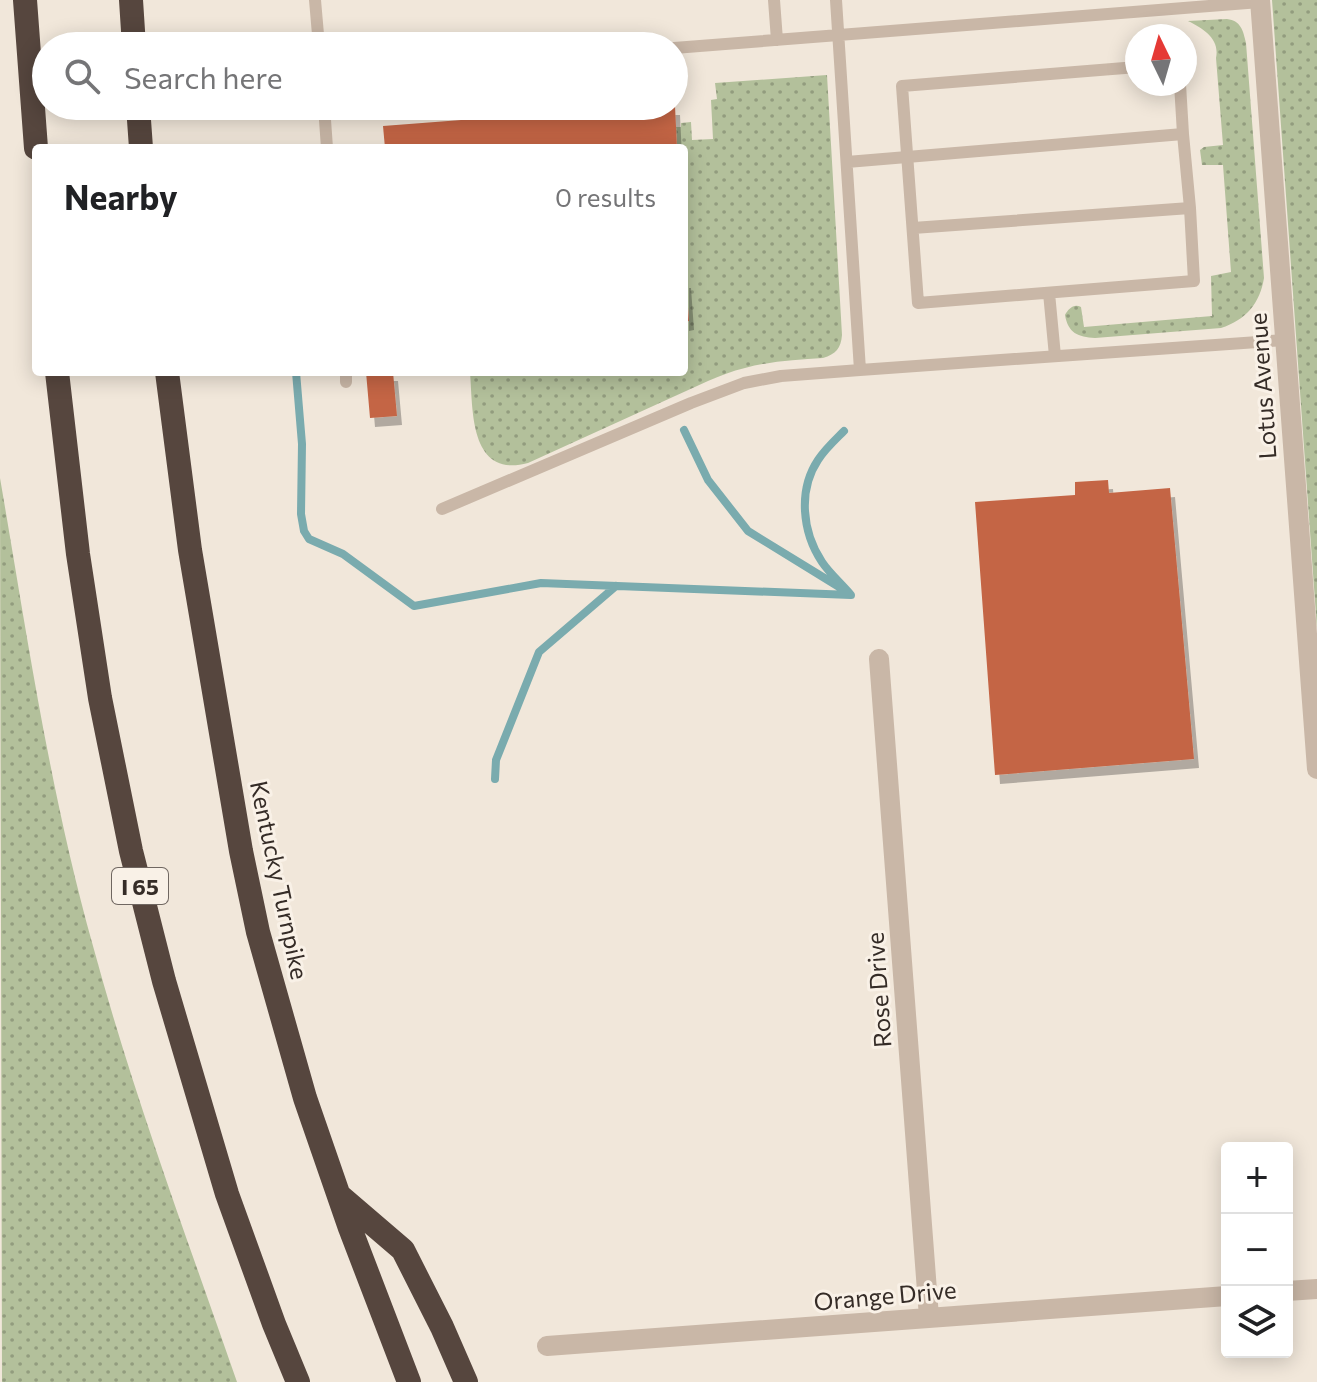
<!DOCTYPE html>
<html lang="en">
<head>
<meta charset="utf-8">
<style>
	:root { --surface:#fff; --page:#f6f6f6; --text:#202124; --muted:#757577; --line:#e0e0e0 }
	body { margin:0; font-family:Commissioner,sans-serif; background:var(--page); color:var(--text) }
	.controls { position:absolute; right:24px; bottom:24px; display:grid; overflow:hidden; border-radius:8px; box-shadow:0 4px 20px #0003 }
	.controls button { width:72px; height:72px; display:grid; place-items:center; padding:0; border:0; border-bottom:2px solid var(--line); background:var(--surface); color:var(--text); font:40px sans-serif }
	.compass { position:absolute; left:1125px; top:24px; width:72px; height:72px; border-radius:50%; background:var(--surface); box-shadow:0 4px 20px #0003; rotate:355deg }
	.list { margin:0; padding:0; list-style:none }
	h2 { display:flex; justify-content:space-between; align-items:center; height:104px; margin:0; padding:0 32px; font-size:34px }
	h2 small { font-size:26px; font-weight:400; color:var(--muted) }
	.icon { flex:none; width:44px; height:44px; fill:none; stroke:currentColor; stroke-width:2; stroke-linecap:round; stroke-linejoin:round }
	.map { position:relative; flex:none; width:1317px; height:1382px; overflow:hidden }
	.search { position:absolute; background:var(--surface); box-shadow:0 4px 20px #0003; left:32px; top:32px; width:656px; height:88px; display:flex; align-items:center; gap:20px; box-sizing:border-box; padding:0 28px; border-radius:44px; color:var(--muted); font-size:30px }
	.panel { position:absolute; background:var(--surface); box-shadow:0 4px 20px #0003; left:32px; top:144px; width:656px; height:232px; border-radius:8px }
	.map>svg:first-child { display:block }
	.green { fill:url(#green-dots) }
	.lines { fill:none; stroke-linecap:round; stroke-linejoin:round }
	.stream { stroke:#7aabae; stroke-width:8 }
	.building { fill:#c46545; filter:url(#shadow) }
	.service { stroke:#c9b7a7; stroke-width:12 }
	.minor { stroke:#c9b7a7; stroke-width:20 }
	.motorway { stroke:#56463e; stroke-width:24 }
	.labels { text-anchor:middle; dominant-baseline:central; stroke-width:6; stroke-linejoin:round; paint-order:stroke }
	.shield { fill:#f9f1e7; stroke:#706761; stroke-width:2 }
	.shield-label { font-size:22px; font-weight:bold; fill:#352c27 }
	.street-label { font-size:24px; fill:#352c27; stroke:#f9f1e7 }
</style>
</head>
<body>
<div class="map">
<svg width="1317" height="1382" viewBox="0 0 1317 1382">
	<defs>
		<pattern id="green-dots" width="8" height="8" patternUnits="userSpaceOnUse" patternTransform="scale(2)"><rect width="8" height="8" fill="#b3c09b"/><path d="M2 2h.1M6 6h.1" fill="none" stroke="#929c7e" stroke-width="1.8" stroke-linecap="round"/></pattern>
		<filter id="shadow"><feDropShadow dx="5" dy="9" stdDeviation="0" flood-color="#0004"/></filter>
	</defs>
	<rect width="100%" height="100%" fill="#f1e7da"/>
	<path class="green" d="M1272,0H1317V629Z
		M1227,19C1241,21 1243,30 1246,43L1264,278C1260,303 1246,320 1221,328L1095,338C1078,337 1068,333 1065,315C1068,309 1074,303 1081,307L1084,327L1212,316L1211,276L1231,272L1223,165H1202L1200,150L1204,147L1223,145L1216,58C1220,39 1204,29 1188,21Z
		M827,75L842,335C841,348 836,354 823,358C797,360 770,361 745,368C732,371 720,376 708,381L528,463C469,479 473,409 470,372H684V322L689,321L684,256V148H677L676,127H681V123L691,122L692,140L713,139L711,100L717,99L715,83Z
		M0,478C27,635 50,793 93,946C133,1094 187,1238 237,1382H2Z"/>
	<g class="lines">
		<path class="stream" d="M296,372L302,444L301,514L304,531L309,539L343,554L414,606L541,583L851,595C842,584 830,574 822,562C802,532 798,490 818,460C825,449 835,440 844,431
			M684,430L708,480L748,531L844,590
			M495,779L496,760L539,652L616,586"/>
	</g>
	<path class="building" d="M641,106H675L677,148H385L383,126Z
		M684,279H686L689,321L684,322Z
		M366,372H393L397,416L370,418Z
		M1108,480L1109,493L1170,488L1194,759L995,775L975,502L1075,495V482Z"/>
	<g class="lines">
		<path class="service" d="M315,0L319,46
			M774,0L777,40
			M674,48L1260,2
			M324,106L327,148
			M1183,134L1190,208
			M847,162L1183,134L1180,84
			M913,228L1190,208L1194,281L918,303C913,231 907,158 902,86L1137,67
			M1049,293L1055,356
			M860,370L1285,340
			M346,372V382
			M442,509L691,403L744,383L781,376L860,370L836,0"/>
		<path class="minor" d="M1260,0L1317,769
			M879,659L929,1317
			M1287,1291L1317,1289
			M547,1346L1227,1296"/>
		<path class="motorway" d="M25,0L36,148
			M131,0L134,46
			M138,106L141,148
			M57,372L78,554L100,698L131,851L164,981L227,1194L274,1324L298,1382
			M167,372L190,550L241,851L258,932L305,1098L350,1228L409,1382
			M340,1196L403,1250L442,1327L466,1382"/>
	</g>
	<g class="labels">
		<rect class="shield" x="112" y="868" width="56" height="36" rx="6"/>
		<g class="shield-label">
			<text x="140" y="886">I 65</text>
		</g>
		<g class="street-label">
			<text transform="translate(1262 386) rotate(-94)">Lotus Avenue</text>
			<text transform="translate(280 880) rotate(78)">Kentucky Turnpike</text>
			<text transform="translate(878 990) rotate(-94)">Rose Drive</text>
			<text transform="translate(885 1295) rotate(-5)">Orange Drive</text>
		</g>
	</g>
</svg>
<div class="controls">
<button>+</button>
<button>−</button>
<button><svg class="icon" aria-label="layers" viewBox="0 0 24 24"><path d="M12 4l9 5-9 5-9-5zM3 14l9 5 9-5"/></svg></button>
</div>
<svg class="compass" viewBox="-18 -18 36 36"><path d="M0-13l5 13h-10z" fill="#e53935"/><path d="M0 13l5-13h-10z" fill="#757577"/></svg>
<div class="search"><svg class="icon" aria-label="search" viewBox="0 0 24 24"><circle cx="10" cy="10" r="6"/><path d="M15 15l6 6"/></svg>Search here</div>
<section class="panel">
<h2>Nearby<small>0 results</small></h2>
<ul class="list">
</ul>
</section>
</div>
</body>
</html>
